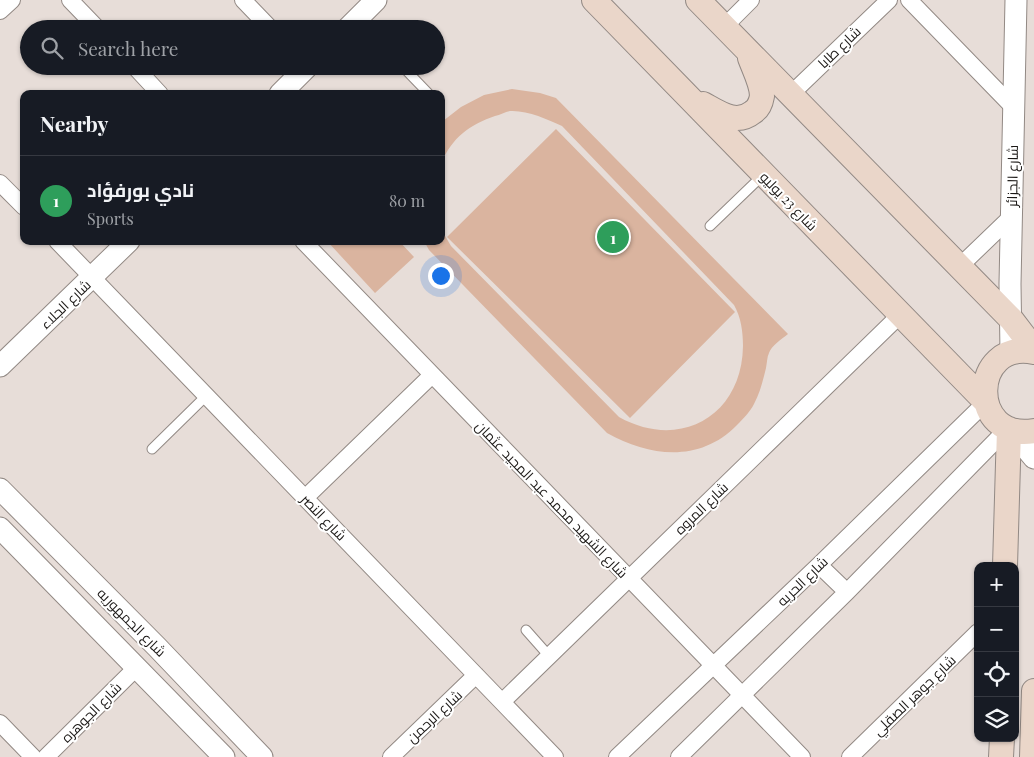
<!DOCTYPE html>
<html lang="en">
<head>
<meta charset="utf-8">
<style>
	:root { --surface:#171b24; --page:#20242c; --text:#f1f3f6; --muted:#9ea1a6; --line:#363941; --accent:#8c9099 }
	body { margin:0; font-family:"Playfair Display",Cairo,serif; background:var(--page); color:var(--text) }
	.controls { position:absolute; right:15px; bottom:15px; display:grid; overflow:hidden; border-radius:10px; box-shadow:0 1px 4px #0004 }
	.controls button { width:45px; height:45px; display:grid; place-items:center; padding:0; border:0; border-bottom:1px solid var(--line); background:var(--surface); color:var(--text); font:25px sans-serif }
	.you { position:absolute; left:440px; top:275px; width:18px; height:18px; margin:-12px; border:4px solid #fff; border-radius:50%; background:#1a73e8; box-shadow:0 0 0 8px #1a73e833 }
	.badge { display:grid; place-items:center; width:32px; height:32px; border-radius:50%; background:var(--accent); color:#fff; font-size:16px; font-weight:700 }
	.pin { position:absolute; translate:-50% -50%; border:2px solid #fff; box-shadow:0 1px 5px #0006 }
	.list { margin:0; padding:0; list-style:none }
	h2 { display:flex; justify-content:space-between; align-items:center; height:65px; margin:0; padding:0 20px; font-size:21px }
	h2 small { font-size:16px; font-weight:400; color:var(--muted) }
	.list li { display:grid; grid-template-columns:32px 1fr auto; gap:15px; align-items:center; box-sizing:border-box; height:90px; padding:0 20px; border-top:1px solid var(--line) }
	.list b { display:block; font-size:19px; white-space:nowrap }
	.list p { margin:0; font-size:16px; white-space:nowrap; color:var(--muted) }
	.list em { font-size:16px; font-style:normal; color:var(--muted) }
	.icon { flex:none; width:28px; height:28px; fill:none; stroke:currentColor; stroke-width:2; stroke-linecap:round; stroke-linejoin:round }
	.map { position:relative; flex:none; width:1034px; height:757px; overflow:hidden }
	.search { position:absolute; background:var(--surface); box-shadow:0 1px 4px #0004; left:20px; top:20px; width:425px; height:55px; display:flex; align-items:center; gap:12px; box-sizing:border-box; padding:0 18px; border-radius:28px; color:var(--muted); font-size:19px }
	.panel { position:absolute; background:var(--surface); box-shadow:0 1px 4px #0004; left:20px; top:90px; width:425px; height:155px; border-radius:10px }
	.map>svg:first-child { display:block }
	.green { fill:#dab49f }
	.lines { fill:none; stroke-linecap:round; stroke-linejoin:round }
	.service-casing { stroke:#928984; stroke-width:11 }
	.minor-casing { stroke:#928984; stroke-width:18 }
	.tertiary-casing { stroke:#928984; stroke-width:23 }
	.secondary-casing { stroke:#928984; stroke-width:26 }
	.service { stroke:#fff; stroke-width:9 }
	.minor { stroke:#fff; stroke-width:16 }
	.tertiary { stroke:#fff; stroke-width:21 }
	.secondary { stroke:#ead6c9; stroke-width:24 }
	.labels { text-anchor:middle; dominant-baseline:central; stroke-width:4; stroke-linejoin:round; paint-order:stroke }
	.street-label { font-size:14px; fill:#1b1816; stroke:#fff }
</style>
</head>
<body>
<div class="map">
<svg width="1034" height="757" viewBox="0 0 1034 757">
	<rect width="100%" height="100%" fill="#e7ddd8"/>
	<path class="green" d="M512,89L540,93L556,98L788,334C782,339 771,346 769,353C767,357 767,363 766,368C763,380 760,393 754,404C750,412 743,419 737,425C700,463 650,457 607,433L429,250L424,241H441V229L451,246L619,417C680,451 742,416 743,346C743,332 741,317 734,305L562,126C547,119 527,110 510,111C505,112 500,115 495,116C469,125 453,137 441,163V124L443,121L461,107L484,95Z
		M556,129L735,312L630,418L447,237Z
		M327,241H399L414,257L375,293Z"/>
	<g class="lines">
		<defs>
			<path id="service" d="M402,66L429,94
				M710,226L763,175
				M152,449L206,396
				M526,630L549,656"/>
			<path id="minor" d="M70,0L98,29
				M243,0L271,29
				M909,0L1014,108
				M0,11L12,0
				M724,27L751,0
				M134,66L160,94
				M790,95L889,0
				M0,183L24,207
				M57,241L555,757
				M303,241L802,757
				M959,267L1011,217
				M305,498L432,375
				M819,565L847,592
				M502,702L900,315
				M0,723L33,757
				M46,757L136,668
				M391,757L476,675
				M617,757L819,565L986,402
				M679,757L847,592L1008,428
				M850,757L978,632"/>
			<path id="tertiary" d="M347,29L376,0
				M280,94L308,66
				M1011,353L1010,284L1016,0
				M0,366L129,241
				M1010,429L1034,458
				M0,489L157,647L262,757
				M0,528L224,757"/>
			<path id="secondary" d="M594,0L985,401
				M698,0L1011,319L1034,349
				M703,104C718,112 736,126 753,112C758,109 761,102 762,96C762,84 754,69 750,58
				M1034,352C970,339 968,442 1034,431
				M1005,566L1009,429
				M1001,757L1002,738
				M1032,757L1034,691"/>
		</defs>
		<use href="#service" class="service-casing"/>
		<use href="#minor" class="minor-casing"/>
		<use href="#tertiary" class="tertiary-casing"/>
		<use href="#secondary" class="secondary-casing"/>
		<use href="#service" class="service"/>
		<use href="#minor" class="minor"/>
		<use href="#tertiary" class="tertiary"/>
		<use href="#secondary" class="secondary"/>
	</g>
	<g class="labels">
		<g class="street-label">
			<text transform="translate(839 47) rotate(-44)">شارع طابا</text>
			<text transform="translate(1012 176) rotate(-89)">شارع الجزائر</text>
			<text transform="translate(789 201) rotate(46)">شارع 23 يوليو</text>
			<text transform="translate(65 304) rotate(-44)">شارع الجلاء</text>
			<text transform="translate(552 499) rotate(46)">شارع الشهيد محمد عبد المجيد عثمان</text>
			<text transform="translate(701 508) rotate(-44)">شارع المروه</text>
			<text transform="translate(324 517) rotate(46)">شارع النصر</text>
			<text transform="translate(802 581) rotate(-44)">شارع الحريه</text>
			<text transform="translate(132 622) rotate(45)">شارع الجمهوريه</text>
			<text transform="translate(914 695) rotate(-44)">شارع جوهر الصقلي</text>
			<text transform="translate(91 712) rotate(-45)">شارع الجوهره</text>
			<text transform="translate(434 716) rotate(-43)">شارع الرحمن</text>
		</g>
	</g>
</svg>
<div class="controls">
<button>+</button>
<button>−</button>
<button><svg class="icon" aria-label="locate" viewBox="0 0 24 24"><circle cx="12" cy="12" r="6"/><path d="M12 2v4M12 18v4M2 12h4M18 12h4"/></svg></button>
<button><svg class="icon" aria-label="layers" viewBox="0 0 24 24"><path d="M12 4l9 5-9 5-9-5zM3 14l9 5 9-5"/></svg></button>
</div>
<div class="you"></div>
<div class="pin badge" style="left:613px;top:237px;background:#2e9e5b">1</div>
<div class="search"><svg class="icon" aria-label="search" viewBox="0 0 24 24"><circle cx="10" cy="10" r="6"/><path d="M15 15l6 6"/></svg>Search here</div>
<section class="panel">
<h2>Nearby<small></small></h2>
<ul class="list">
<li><span class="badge" style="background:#2e9e5b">1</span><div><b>نادي بورفؤاد</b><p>Sports</p></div><em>80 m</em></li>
</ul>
</section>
</div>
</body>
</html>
